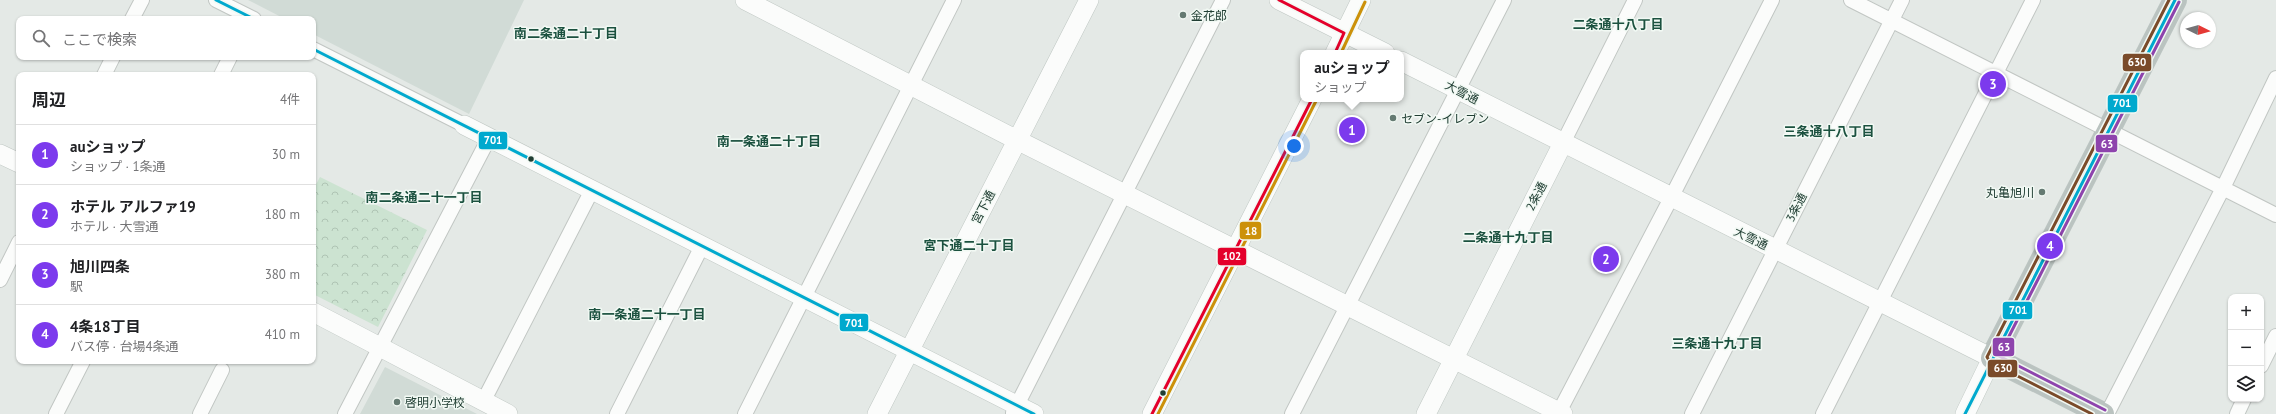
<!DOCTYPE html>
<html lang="ja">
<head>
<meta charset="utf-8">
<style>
	:root { --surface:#fff; --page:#f2f2f2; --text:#202124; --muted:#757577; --line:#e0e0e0; --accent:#7c3aed }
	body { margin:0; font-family:"PT Sans","Noto Sans JP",sans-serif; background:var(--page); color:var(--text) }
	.controls { position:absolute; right:12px; bottom:12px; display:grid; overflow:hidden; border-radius:8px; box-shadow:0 1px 3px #0004 }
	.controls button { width:36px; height:36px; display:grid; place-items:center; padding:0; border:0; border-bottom:1px solid var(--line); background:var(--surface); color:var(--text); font:20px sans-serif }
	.compass { position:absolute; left:2180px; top:12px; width:36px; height:36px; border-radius:50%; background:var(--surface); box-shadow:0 1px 3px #0004; rotate:95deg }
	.you { position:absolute; left:1294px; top:146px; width:14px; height:14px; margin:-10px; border:3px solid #fff; border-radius:50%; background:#1a73e8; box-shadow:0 0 0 6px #1a73e833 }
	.badge { display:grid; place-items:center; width:26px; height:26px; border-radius:50%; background:var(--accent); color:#fff; font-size:13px; font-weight:700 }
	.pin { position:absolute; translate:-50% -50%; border:2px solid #fff; box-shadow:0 1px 4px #0006 }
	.popup { position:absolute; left:1300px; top:50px; width:104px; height:52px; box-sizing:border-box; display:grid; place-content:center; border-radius:8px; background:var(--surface); filter:drop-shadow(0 1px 3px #0005); font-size:13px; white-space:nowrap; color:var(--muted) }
	.popup b { font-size:15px; color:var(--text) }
	.popup::after { content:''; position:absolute; left:50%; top:100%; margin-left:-8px; border:8px solid transparent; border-top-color:var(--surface) }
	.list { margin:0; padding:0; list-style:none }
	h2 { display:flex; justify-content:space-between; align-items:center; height:52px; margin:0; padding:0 16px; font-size:17px }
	h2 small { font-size:13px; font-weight:400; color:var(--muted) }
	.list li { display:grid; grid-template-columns:26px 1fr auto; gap:12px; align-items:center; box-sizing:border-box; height:60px; padding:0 16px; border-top:1px solid var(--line) }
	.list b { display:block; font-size:15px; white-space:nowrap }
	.list p { margin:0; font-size:13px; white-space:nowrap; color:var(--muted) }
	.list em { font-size:13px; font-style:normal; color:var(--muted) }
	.icon { flex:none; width:22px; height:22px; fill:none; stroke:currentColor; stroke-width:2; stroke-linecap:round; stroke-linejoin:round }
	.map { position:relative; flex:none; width:2276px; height:414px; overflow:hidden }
	.search { position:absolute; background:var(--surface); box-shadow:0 1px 3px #0004; left:16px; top:16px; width:300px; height:44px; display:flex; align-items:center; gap:10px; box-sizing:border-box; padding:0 14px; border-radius:8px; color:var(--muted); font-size:15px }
	.panel { position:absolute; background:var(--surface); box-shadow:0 1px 3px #0004; left:16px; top:72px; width:300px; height:292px; border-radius:8px }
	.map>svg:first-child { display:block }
	.built { fill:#d1dbd6 }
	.park { fill:url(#park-crowns) }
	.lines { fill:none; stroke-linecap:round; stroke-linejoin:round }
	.street-casing { stroke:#c1c6c3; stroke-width:16 }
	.secondary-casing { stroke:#bfc7c3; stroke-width:20 }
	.highway-casing { stroke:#bcc5c2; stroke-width:24 }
	.street { stroke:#fbfcfb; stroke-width:14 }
	.secondary { stroke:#fbfcfb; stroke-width:19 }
	.highway { stroke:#bac3c0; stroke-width:22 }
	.bus-1-casing { stroke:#f2f9f4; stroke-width:6 }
	.bus-2-casing { stroke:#f2f9f4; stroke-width:6 }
	.bus-3-casing { stroke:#f2f9f4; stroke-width:6 }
	.bus-4-casing { stroke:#f2f9f4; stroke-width:6 }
	.bus-5-casing { stroke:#f2f9f4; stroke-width:6 }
	.bus-1 { stroke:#00a9ce; stroke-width:3 }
	.bus-2 { stroke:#8e44ad; stroke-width:3 }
	.bus-3 { stroke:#7a4b2a; stroke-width:3 }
	.bus-4 { stroke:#e4002b; stroke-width:3 }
	.bus-5 { stroke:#cc910a; stroke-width:3 }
	.poi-dot { fill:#657a72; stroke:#f2f9f4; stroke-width:1.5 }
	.bus-dot { fill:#203e33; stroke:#f2f9f4; stroke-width:1.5 }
	.labels { text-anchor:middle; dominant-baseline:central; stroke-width:3; stroke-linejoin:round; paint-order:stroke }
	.poi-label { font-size:12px; fill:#203e33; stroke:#f2f9f4; text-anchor:start }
	.street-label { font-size:12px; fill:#203e33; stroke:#f2f9f4 }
	.neighbourhood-label { font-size:13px; font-weight:bold; fill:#1b513f; stroke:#f2f9f4 }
	.line-badge { stroke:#f2f9f4; stroke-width:1.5 }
	.badge-label { font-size:11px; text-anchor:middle; font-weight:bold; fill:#fff }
</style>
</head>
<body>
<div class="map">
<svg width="2276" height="414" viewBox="0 0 2276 414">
	<defs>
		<pattern id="park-crowns" width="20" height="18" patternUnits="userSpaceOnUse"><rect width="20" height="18" fill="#cce3d1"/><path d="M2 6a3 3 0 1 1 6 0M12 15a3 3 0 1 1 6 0" fill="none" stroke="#afc4b4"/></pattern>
	</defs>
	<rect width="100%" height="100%" fill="#e4e9e6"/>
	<path class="built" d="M248,0H524L469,114L313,34V19H285Z
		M385,367L477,414H360Z"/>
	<path class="park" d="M320,177L427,230L378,327L313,294V190Z"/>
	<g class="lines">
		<defs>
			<path id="street" d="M216,0L254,19
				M1851,0L2276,215
				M132,19L142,0
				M313,49L464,125
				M104,75L113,57
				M221,75L230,57
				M1563,143L1635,0
				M0,280L19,242
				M2261,366L2276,336
				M483,402L592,190
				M1013,413L1223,0
				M56,414L83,361
				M200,414L222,370
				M345,414L489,138
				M617,414L702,246
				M745,414L954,0
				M1292,414L1504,0
				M1558,414L1671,198L1772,0
				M1692,414L1902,0
				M1823,414L2033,0
				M2107,414L2223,188L2276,78
				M2237,414L2244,399"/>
			<path id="secondary" d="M745,0L1017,140L1563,414
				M1279,0L1385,53
				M1335,53L1361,0
				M1401,61L1992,358L1965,414
				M464,125L1034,414
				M0,154L19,163
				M313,312L508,414
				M877,414L1089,0
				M1152,414L1312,99
				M1426,414L1563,143"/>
			<path id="highway" d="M2103,414L1992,358L2175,0"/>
		</defs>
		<use href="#street" class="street-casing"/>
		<use href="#secondary" class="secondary-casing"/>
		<use href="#highway" class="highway-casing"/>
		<use href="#street" class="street"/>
		<use href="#secondary" class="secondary"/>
		<use href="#highway" class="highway"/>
		<defs>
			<path id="bus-1" d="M216,0L254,19
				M313,49L1034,414
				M1965,414L2175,0"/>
			<path id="bus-2" d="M2105,410L1999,356L2179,2"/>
			<path id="bus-3" d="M2092,414L1990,362L1987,357L2169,0"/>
			<path id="bus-4" d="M1279,0L1344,33L1335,53
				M1152,414L1312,99"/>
			<path id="bus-5" d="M1341,53L1365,2
				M1158,414L1316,101"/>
		</defs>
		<use href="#bus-1" class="bus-1-casing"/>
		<use href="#bus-2" class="bus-2-casing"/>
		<use href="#bus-3" class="bus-3-casing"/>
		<use href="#bus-4" class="bus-4-casing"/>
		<use href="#bus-5" class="bus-5-casing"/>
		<use href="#bus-1" class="bus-1"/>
		<use href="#bus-2" class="bus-2"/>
		<use href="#bus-3" class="bus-3"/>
		<use href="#bus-4" class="bus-4"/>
		<use href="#bus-5" class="bus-5"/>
	</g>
	<g class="poi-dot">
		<circle cx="1183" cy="15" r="4"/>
		<circle cx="1393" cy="118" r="4"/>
		<circle cx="2042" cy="192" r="4"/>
		<circle cx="397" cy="402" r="4"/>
	</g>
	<g class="bus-dot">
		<circle cx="531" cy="159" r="3.5"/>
		<circle cx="1163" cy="393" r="3.5"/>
	</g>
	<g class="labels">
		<g class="poi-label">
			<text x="1191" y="15">金花郎</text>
			<text x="1401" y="118">セブン-イレブン</text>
			<text x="2034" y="192" text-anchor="end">丸亀旭川</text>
			<text x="405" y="402">啓明小学校</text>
		</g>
		<g class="street-label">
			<text transform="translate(1462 92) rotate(27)">大雪通</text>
			<text transform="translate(1536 196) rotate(-63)">2条通</text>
			<text transform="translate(983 207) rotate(-63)">宮下通</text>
			<text transform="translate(1796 207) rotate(-63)">3条通</text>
			<text transform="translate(1751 238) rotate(26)">大雪通</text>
		</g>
		<g class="neighbourhood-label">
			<text x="1618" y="24">二条通十八丁目</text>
			<text x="566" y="33">南二条通二十丁目</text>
			<text x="1829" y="131">三条通十八丁目</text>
			<text x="769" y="141">南一条通二十丁目</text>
			<text x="424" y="197">南二条通二十一丁目</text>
			<text x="1508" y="237">二条通十九丁目</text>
			<text x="969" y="245">宮下通二十丁目</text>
			<text x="647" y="314">南一条通二十一丁目</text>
			<text x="1717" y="343">三条通十九丁目</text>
		</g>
	</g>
	<g class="line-badge">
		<rect x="2122" y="53" width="30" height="19" rx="4" fill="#7a4b2a"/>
		<rect x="2107" y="94" width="31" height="19" rx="4" fill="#00a9ce"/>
		<rect x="478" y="131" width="30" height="19" rx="4" fill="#00a9ce"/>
		<rect x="2095" y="134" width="23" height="19" rx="4" fill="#8e44ad"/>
		<rect x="1239" y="221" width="23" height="19" rx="4" fill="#cc910a"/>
		<rect x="1217" y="247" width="30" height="19" rx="4" fill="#e4002b"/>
		<rect x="2002" y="301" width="31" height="19" rx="4" fill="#00a9ce"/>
		<rect x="839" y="313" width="30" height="19" rx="4" fill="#00a9ce"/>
		<rect x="1992" y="337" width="23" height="20" rx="4" fill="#8e44ad"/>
		<rect x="1987" y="359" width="31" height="19" rx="4" fill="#7a4b2a"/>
	</g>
	<g class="badge-label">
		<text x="2137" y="66">630</text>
		<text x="2122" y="107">701</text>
		<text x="493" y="144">701</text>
		<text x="2107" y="148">63</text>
		<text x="1251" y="235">18</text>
		<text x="1232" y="260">102</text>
		<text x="2018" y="314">701</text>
		<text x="854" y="327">701</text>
		<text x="2004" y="351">63</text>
		<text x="2003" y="372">630</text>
	</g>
</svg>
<div class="controls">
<button>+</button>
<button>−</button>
<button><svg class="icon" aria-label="layers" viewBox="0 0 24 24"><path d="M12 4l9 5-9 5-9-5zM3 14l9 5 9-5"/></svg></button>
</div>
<svg class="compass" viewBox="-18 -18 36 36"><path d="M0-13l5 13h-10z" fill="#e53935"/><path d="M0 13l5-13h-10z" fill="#757577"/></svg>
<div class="you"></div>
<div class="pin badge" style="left:1352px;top:130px">1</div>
<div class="popup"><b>auショップ</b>ショップ</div>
<div class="pin badge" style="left:1606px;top:259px">2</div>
<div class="pin badge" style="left:1993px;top:84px">3</div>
<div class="pin badge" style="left:2050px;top:246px">4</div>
<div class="search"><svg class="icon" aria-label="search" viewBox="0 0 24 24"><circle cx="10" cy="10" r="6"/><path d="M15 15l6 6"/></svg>ここで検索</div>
<section class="panel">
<h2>周辺<small>4件</small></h2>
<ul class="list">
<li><span class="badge">1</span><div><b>auショップ</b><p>ショップ · 1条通</p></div><em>30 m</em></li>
<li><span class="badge">2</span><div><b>ホテル アルファ19</b><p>ホテル · 大雪通</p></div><em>180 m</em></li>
<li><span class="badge">3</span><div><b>旭川四条</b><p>駅</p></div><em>380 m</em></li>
<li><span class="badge">4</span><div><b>4条18丁目</b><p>バス停 · 台場4条通</p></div><em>410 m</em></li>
</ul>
</section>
</div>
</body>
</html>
